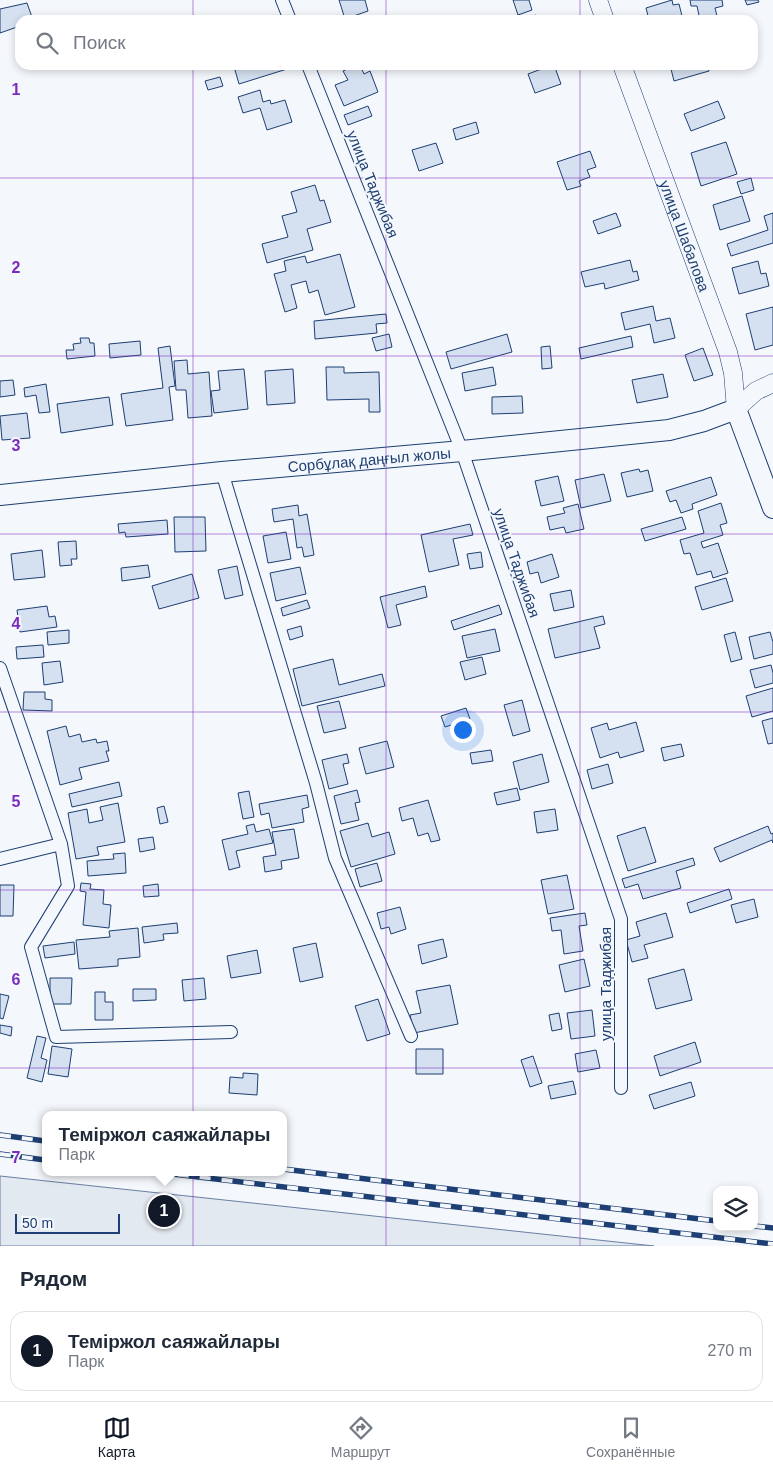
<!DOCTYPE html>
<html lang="ru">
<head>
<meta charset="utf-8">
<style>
	:root { --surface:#fff; --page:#f2f2f3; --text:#1f2937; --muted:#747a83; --line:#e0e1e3; --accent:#111827 }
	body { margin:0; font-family:Helvetica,sans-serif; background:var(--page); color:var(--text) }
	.controls { position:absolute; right:15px; bottom:15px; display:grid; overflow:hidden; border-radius:10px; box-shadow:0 2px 8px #0003 }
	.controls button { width:45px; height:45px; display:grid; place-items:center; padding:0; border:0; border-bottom:1px solid var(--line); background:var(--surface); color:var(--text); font:25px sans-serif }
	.scale { position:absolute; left:15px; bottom:12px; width:105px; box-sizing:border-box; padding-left:5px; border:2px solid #1d3f73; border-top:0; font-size:14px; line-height:18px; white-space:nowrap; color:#1d3f73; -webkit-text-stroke:4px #f4f7fb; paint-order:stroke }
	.you { position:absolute; left:462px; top:729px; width:18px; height:18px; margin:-12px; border:4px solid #fff; border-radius:50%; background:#1a73e8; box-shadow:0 0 0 8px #1a73e833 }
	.badge { display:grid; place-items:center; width:32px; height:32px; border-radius:50%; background:var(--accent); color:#fff; font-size:16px; font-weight:700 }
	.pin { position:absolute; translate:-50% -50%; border:2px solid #fff; box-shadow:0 1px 5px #0006 }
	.popup { position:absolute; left:42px; top:1111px; width:245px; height:65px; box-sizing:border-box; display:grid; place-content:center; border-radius:10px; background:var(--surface); filter:drop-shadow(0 1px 4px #0005); font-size:16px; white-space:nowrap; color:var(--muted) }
	.popup b { font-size:19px; color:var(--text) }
	.popup::after { content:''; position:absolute; left:50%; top:100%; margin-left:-10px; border:10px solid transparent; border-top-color:var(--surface) }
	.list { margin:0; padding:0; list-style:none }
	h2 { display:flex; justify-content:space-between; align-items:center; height:65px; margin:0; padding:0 20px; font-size:21px }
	h2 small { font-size:16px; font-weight:400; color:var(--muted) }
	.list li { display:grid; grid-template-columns:32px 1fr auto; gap:15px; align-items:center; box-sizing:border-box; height:80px; margin:0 10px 10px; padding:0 10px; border:1px solid var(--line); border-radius:15px }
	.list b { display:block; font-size:19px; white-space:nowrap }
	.list p { margin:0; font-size:16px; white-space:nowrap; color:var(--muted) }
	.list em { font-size:16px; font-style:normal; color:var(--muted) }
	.icon { flex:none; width:28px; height:28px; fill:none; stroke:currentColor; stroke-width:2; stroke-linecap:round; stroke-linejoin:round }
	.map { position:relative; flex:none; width:773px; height:1246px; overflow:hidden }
	.search { position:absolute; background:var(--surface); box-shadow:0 2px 8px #0003; left:15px; right:15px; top:15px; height:55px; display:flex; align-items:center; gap:12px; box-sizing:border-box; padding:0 18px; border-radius:15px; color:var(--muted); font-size:19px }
	.sheet { height:155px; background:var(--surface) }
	nav { display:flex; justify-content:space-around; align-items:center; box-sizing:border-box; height:70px; border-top:1px solid var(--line); background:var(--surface); font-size:14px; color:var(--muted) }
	nav a { display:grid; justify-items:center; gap:2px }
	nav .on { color:var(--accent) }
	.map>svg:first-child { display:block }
	.green { fill:#e3e9f0; stroke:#687fa3 }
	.building { fill:#d5e0f0; stroke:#1d3f73 }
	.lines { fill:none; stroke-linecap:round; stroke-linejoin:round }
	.street-casing { stroke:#1d3f73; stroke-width:14 }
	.secondary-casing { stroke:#1d3f73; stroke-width:19 }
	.primary-casing { stroke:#1d3f73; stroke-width:22 }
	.street { stroke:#f4f7fb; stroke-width:12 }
	.secondary { stroke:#f4f7fb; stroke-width:18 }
	.primary { stroke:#f4f7fb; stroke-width:20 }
	.rail-casing { stroke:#1d3f73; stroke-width:5.5 }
	.rail { stroke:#f4f7fb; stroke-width:4; stroke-dasharray:11; stroke-linecap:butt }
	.grid { fill:none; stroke:#7b2cbf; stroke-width:1; stroke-opacity:0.55 }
	.labels { text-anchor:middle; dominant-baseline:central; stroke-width:4; stroke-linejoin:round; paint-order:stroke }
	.street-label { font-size:15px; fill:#1d3f73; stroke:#f4f7fb }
	.grid-label { font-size:16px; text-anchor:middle; font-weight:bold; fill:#7b2cbf; stroke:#f4f7fb; stroke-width:4; stroke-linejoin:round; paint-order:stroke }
</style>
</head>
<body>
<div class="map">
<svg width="773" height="1246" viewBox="0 0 773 1246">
	<rect width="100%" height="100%" fill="#f4f7fb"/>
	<path class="green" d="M0,1176L654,1246H0Z"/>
	<path class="building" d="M339,0H365L368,11L345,19Z
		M513,0H529L532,10L518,15Z
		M672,0L673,5L679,4L683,20H649L646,8Z
		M690,0H722L723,6L715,8L718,20H700L697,6H691Z
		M745,0H758L759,2L747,5Z
		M27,3L33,20H20V26L0,33V9Z
		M536,15L538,20H520Z
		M250,65H286L287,69L239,84L235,70Z
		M357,65H360L364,74L370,71L378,92L344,106L335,85L348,80L343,71Z
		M552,65H554L561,84L535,93L528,74Z
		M670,65H707L709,71L674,81Z
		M220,77L223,86L208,90L205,81Z
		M260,90L263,102L270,100L271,104L285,100L292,122L267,130L260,108L243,113L238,97Z
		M718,101L725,118L691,131L684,114Z
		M368,106L372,116L348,125L344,115Z
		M476,122L479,133L456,140L453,129Z
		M726,142L737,174L701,186L691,153Z
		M436,143L443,163L419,171L412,150Z
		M590,151L596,167L587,170L590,177L579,181L581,186L567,190L557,162Z
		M751,178L754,190L741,194L737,182Z
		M315,185L320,201L324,200L331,222L307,229L313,250L267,263L262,244L288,237L282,216L297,212L291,192Z
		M742,196L750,221L720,230L713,205Z
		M616,213L621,226L598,234L593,221Z
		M773,213V243L731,256L727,244L768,230L764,216Z
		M340,254L355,307L325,315L318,290L309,293L306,281L291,285L297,308L285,312L274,274L286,271L284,261L305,256L307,263Z
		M630,260L633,272L637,271L639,280L605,289L604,283L585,287L581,272Z
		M758,261L761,274L766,273L769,286L739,294L732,268Z
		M653,306L656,321L670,318L675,338L654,343L650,324L625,330L621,313Z
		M773,307V345L755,350L746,314Z
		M386,314L387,323L376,324L377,333L315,339L314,321Z
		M389,334L392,347L376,351L372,338Z
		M507,334L512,352L451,369L446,352Z
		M631,336L633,347L581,359L579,348Z
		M80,338H89L90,343H94L95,356L67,359L66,350H74L73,344L81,343Z
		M140,341L141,355L110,358L109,344Z
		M170,346L175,386L169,387L173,420L126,426L121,394L163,388L158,348Z
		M550,346L552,368L542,369L541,347Z
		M703,348L713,375L694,381L685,355Z
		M187,360L188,374L209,372L212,416L188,418L186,390H176L174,361Z
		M326,367H344V373L379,372L380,412H369V399L327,400Z
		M493,367L496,385L465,391L462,373Z
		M244,369L248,409L214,413L211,391L220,390L218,371Z
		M293,369L295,403L267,405L265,371Z
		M663,374L668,397L637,403L632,380Z
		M13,380L15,395L0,397V381Z
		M46,384L50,412L39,413L36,395L25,397L24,388Z
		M522,396L523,413L492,414V397Z
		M109,397L113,425L61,433L57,404Z
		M27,413L30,438L2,440L0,416Z
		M639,469L640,472L648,470L653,491L627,497L621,473Z
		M604,474L611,501L581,508L575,480Z
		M558,476L564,501L541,506L535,481Z
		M711,477L717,495L692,504L693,509L681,513L676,500L670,502L666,491Z
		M721,503L727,523L720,525L723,535L701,542L703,548L718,543L728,573L713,578L711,571L697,575L690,553L684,554L680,540L704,533L698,511Z
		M578,504L584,529L566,533L564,527L550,530L547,517L565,513L563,508Z
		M298,505L299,516L307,514L314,555L304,557L302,547L297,548L293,519L274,522L272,509Z
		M174,517H205L206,551L175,552Z
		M682,517L686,529L645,541L641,529Z
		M167,520L168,534L126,537L125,532L119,533L118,524Z
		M470,524L473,535L453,539L459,565L429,572L421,535Z
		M286,532L291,559L268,563L263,536Z
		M76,541L77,559H71L72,565L60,566L58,542Z
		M42,550L45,577L14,580L11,554Z
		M481,552L483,567L470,569L467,554Z
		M552,554L559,577L541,583L538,572L530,574L527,562Z
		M148,565L150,577L122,581L121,568Z
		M237,566L243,595L225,599L218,570Z
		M300,567L306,594L276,601L270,573Z
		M192,574L199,598L159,609L152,586Z
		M726,578L733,601L702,610L695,587Z
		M425,586L427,597L396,605L401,625L388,628L380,597Z
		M571,590L574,607L554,611L550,594Z
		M307,600L310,608L283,616L281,608Z
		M499,605L502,614L454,630L451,621Z
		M47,606L49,617L55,616L57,627L20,632L17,610Z
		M603,616L605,624L594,627L600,648L555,658L548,629Z
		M301,626L303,636L290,640L287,630Z
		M495,629L500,651L467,658L462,636Z
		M69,630V643L48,645L47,632Z
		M735,632L742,659L731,662L724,635Z
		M770,632L773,642V654L754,659L749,637Z
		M43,645L44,657L17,659L16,647Z
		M482,657L486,674L465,680L460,662Z
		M333,659L339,685L382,674L385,686L302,706L293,669Z
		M60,661L63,682L44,685L42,663Z
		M771,665L773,673V683L755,688L750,670Z
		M773,688V711L752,717L746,696Z
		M24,692H45V699L52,700V711L23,710Z
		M522,700L530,731L513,736L504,705Z
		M339,701L346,728L324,733L317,706Z
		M466,708L470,719L445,727L441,716Z
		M773,718V743L768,744L762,721Z
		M636,722L644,751L620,758L618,752L600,758L591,728L607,723L609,730Z
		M66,726L69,737L80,734L82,742L96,739L97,743L107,741L109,751H106L109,761L79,768L82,779L60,785L47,731Z
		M387,741L394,767L366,774L359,748Z
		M681,744L684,756L664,761L661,748Z
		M491,750L493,761L472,764L470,753Z
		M347,754L349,763L343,764L348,784L329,789L322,760Z
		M542,754L549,782L520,790L513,762Z
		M608,764L613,783L592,789L587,770Z
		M119,782L122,796L72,807L69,794Z
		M517,788L520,800L497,805L494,793Z
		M357,790L360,802L355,803L359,820L341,824L334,796Z
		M249,791L254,817L243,819L238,793Z
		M307,795L309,807L302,809L304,822L272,828L269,813L261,815L259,804Z
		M428,800L440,840L431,842L428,833L418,836L413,818L402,821L399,808Z
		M118,803L125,842L97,847L99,855L76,859L68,813L87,809L89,823L103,820L100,807Z
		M164,806L168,822L160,824L157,808Z
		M555,809L558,830L537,833L534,812Z
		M368,823L372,837L389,832L395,854L351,867L340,831Z
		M254,824L256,832L269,829L273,843L236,851L240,867L229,870L222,840L248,834L246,826Z
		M768,826L771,834L773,833V843L772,840L720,862L714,848Z
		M645,827L656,862L628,871L617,836Z
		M294,829L299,858L281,861L282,869L265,872L263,857L276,855L272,832Z
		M153,837L155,849L140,852L138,839Z
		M125,853L126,873L88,876L87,861L114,859L113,854Z
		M693,858L695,865L676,871L681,888L643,899L638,884L625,888L622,879Z
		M377,863L382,881L360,887L355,869Z
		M567,875L574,909L548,914L541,880Z
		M81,883L91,884L90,889L104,890L103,904L111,905L109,928L83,925L86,892L80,891Z
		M158,884L159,896L144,897L143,886Z
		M0,885H14L13,916H0Z
		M729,889L732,899L690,913L687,903Z
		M754,899L758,917L736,923L731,905Z
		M400,907L406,929L391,934L389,927L381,929L377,913Z
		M585,913L587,925L579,926L583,951L564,954L561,930L552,931L550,918Z
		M666,913L673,937L644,945L648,958L632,962L626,940L640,936L636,922Z
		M177,923L178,933L163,934L164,940L144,943L142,927Z
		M138,928L140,957L118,959V966L79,969L76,940L110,937L109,931Z
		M443,939L447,957L422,964L418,945Z
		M74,942L75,954L45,958L43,946Z
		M316,943L323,977L300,982L293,948Z
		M257,950L261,973L231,978L227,956Z
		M584,959L590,986L565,992L559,965Z
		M684,969L692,1000L656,1009L648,979Z
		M50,978H72L71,1004H50Z
		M204,978L206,999L184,1001L182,980Z
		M450,985L458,1024L414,1033L410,1015L421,1013L416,991Z
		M133,989H156V1000L133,1001Z
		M95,992H105V1002H113V1020H95Z
		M0,994L9,996L3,1019L0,1018Z
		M378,999L390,1034L367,1041L355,1006Z
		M592,1010L595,1036L571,1039L567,1013Z
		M559,1013L562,1029L552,1031L549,1015Z
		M0,1025L12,1027L11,1036L0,1033Z
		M37,1036L46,1038L41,1058L47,1060L42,1082L27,1078Z
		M695,1042L701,1062L660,1076L654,1056Z
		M52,1046L72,1049L68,1077L48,1074Z
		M416,1049H443V1074H416Z
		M596,1050L600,1068L578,1072L575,1054Z
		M533,1056L542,1083L530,1087L521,1060Z
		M243,1073L258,1074L257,1095L229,1093L230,1077L243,1078Z
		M573,1081L576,1094L551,1099L548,1086Z
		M691,1082L695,1096L654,1109L649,1095Z"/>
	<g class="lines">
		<defs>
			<path id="street" d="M282,0L290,20
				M308,65L462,451L621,919V1088
				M222,472L316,783L335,858L411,1036
				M0,668L61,844L68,886L31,947L56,1037L231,1032
				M0,859L61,844"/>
			<g id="secondary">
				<path d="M598,0L605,20"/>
				<path id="s1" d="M622,65L728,352L733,373L736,409"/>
				<path d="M736,409L756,391L773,383"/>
			</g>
			<g id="primary">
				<path id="s2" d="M0,495L222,472L462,451L669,430L704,421L736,409L773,508"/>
			</g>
		</defs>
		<use href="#street" class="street-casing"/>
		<use href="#secondary" class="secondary-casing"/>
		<use href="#primary" class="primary-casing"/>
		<use href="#street" class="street"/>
		<use href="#secondary" class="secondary"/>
		<use href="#primary" class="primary"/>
		<defs>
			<path id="rail" d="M0,1135L45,1141
				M0,1154L45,1160
				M283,1169L717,1221
				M156,1172L773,1244
				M754,1226L773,1228"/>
		</defs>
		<use href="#rail" class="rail-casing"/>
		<use href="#rail" class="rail"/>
	</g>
	<path class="grid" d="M193,0V20M386,0V20M580,0V20M193,65V1246M386,65V1246M580,65V1246M0,178H773M0,356H773M0,534H773M0,712H773M0,890H773M0,1068H773"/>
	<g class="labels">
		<g class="street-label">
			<text transform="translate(373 184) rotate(68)">улица Таджибая</text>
			<text stroke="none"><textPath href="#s1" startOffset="182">улица Шабалова</textPath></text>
			<text stroke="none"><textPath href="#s2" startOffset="371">Сорбұлақ даңғыл жолы</textPath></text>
			<text transform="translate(517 563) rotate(71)">улица Таджибая</text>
			<text transform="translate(605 984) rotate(-90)">улица Таджибая</text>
		</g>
	</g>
	<g class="grid-label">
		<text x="16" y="95">1</text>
		<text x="16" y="273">2</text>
		<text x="16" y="451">3</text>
		<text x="16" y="629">4</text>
		<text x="16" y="807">5</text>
		<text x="16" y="985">6</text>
		<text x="16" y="1163">7</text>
	</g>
</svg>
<div class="controls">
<button><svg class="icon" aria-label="layers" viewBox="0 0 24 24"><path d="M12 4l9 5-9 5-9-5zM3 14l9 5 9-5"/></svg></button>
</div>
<div class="scale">50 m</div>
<div class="you"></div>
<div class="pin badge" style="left:164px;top:1211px">1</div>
<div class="popup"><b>Теміржол саяжайлары</b>Парк</div>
<div class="search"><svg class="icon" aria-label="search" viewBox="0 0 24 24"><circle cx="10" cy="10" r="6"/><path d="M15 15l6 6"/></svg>Поиск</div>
</div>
<section class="sheet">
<h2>Рядом<small></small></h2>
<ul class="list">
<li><span class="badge">1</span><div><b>Теміржол саяжайлары</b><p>Парк</p></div><em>270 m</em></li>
</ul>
</section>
<nav>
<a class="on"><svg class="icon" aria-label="map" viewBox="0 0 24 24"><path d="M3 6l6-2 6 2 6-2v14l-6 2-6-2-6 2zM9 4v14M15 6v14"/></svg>Карта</a>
<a><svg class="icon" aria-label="directions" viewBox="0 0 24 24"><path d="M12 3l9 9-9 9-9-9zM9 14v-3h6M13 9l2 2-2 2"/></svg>Маршрут</a>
<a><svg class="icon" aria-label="saved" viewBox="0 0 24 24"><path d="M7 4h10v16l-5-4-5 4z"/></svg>Сохранённые</a>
</nav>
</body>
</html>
